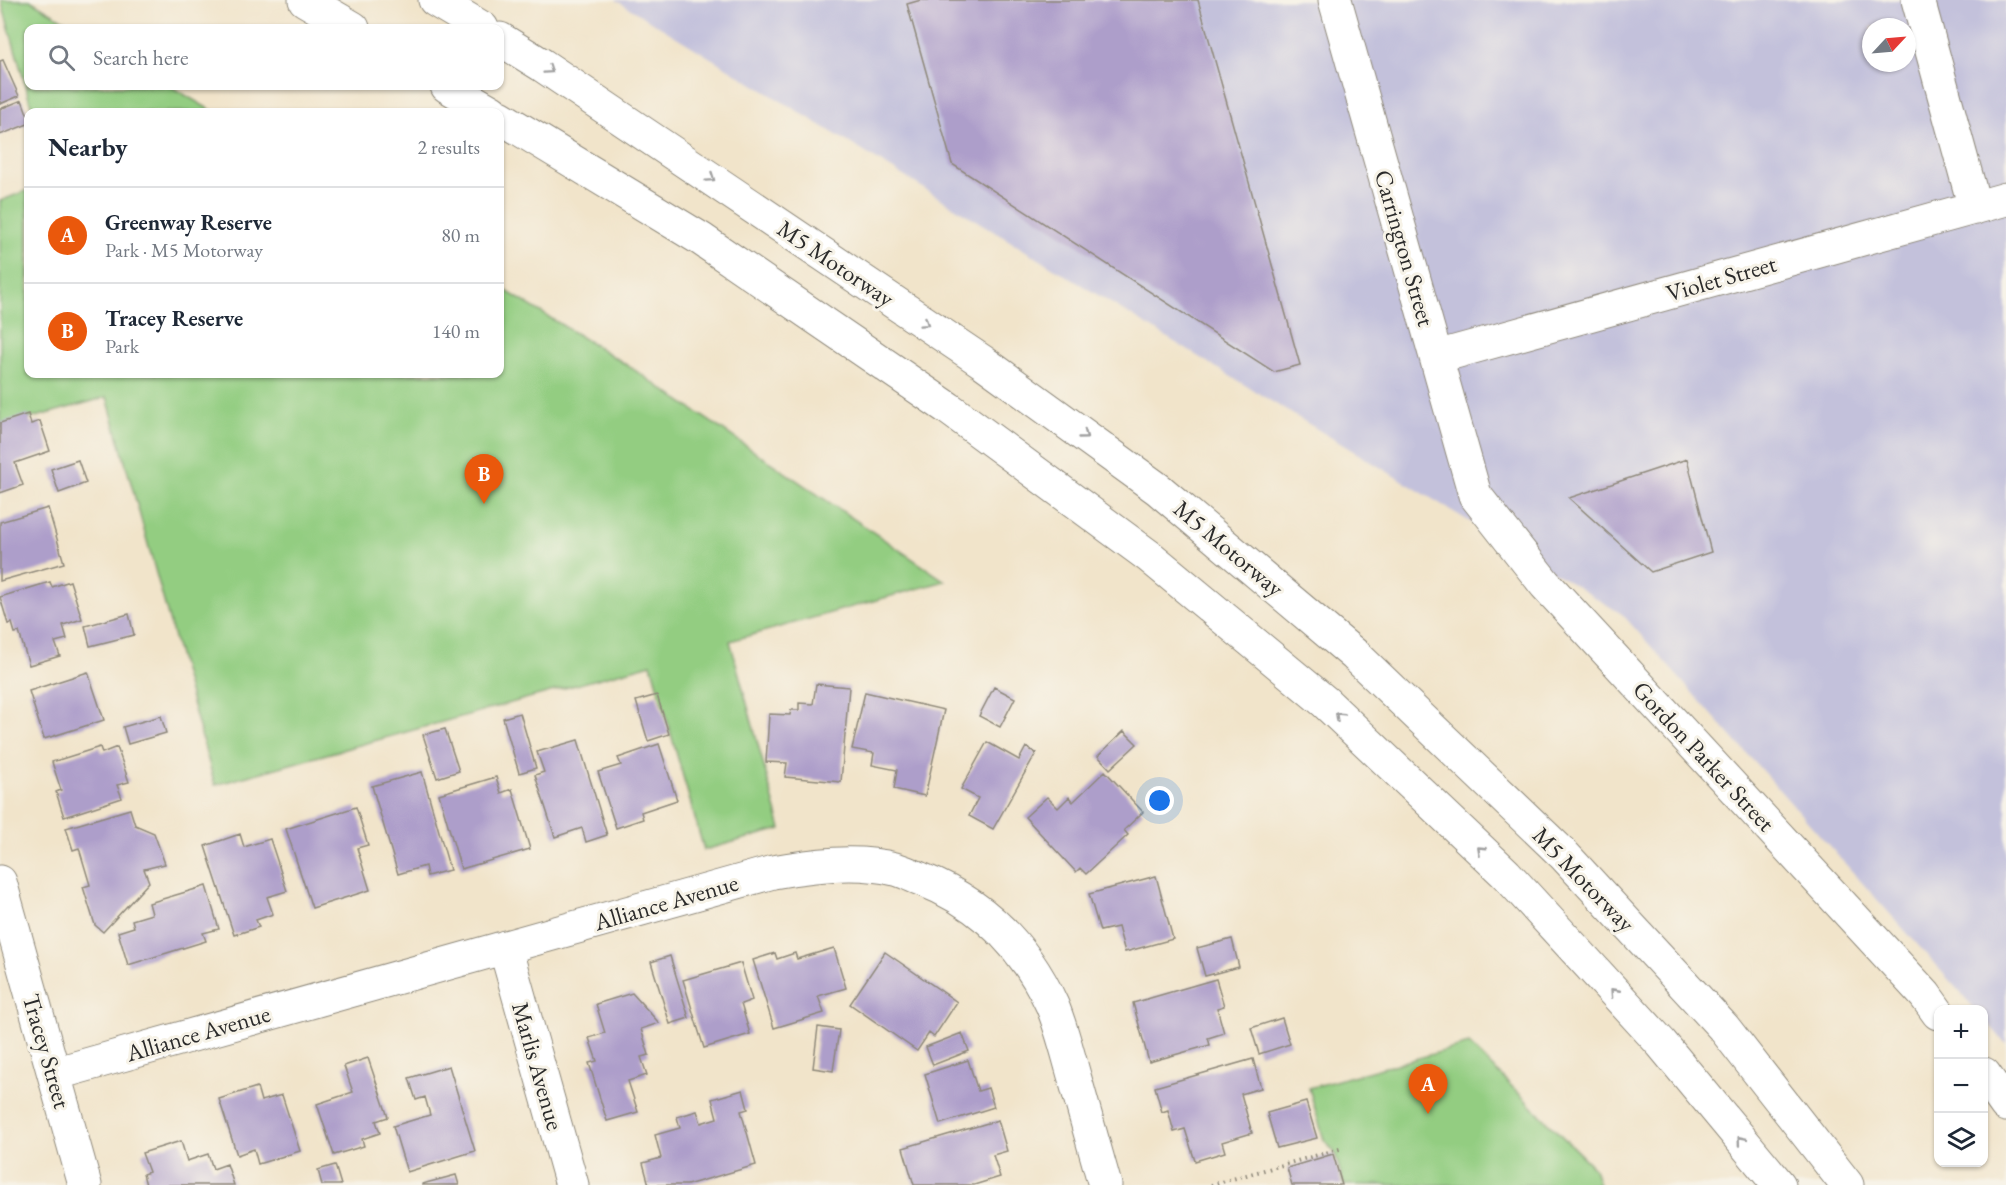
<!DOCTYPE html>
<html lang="en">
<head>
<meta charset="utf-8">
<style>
	:root { --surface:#fff; --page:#f2f2f3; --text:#1f2937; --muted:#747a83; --line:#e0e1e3; --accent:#ea580c }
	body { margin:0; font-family:"EB Garamond",serif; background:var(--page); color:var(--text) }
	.controls { position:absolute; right:18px; bottom:18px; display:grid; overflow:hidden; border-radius:12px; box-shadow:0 2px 4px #0004 }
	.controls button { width:54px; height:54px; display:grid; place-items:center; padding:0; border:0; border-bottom:2px solid var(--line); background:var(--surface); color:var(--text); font:30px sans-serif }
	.compass { position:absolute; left:1862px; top:18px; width:54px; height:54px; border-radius:50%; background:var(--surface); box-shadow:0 2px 4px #0004; rotate:64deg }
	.you { position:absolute; left:1160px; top:801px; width:21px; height:21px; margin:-15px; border:4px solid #fff; border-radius:50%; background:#1a73e8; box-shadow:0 0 0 9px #1a73e833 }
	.badge { display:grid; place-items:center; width:39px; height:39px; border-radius:50%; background:var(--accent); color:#fff; font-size:20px; font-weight:700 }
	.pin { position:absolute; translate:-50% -50px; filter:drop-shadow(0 2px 3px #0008) }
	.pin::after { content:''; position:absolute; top:32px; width:21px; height:18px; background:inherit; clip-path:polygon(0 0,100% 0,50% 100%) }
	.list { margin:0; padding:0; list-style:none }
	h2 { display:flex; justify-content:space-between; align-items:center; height:78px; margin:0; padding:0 24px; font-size:26px }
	h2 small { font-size:20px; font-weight:400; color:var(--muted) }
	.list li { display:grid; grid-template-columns:39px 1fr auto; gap:18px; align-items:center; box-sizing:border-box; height:96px; padding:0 24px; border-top:2px solid var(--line) }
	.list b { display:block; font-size:22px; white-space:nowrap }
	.list p { margin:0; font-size:20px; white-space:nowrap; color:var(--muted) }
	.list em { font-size:20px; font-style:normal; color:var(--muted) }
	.icon { flex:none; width:33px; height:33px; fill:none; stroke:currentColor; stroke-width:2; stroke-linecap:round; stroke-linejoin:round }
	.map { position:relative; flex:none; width:2006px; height:1185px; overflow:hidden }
	.search { position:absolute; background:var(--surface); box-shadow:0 2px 4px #0004; left:24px; top:24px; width:480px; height:66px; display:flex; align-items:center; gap:15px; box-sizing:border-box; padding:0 21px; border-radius:12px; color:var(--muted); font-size:22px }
	.panel { position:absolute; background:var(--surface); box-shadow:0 2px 4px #0004; left:24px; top:108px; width:480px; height:270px; border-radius:12px }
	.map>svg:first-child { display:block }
	.industrial { fill:#c3c1db; fill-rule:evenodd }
	.green { fill:#93cd81; stroke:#5f7c56; stroke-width:1.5 }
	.building { fill:#ad9eca }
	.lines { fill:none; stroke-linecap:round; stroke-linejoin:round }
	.minor-casing { stroke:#8e887a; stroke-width:35 }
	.highway-casing { stroke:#8e887a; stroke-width:35 }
	.path { stroke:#8e887a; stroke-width:4; stroke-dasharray:1.5 4.5; stroke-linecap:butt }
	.minor { stroke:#fff; stroke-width:33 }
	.highway { stroke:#fff; stroke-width:33 }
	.oneway { stroke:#a0a0a0 }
	.labels { text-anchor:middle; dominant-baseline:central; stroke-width:6; stroke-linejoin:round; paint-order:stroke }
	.street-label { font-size:24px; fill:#2b2b2b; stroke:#f7f3e8 }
</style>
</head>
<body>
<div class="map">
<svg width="2006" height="1185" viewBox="0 0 2006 1185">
	<rect width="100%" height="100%" fill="#f7f3e8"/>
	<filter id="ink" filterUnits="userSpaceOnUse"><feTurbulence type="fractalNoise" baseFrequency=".0167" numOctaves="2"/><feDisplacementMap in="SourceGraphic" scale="12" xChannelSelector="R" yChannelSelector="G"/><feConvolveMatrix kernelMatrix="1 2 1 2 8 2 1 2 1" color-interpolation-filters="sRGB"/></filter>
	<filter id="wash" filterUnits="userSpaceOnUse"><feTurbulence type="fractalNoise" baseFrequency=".008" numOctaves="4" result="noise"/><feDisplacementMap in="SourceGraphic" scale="24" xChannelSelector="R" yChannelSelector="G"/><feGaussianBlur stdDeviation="1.35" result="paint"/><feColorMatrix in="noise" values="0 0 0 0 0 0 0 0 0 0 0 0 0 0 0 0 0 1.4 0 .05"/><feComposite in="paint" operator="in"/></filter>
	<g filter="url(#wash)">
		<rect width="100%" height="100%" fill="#f1e4ca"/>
		<path class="industrial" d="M616,0H2006V1044L1984,1019V1010L1975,1009L1622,614L1279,406ZM1871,27H1907V63H1871Z"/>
		<path class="green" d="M1,0H30L77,28H28V86H170L214,112H33Z
			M28,190V374H500V287L627,365L945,581L730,641L781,829L704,850L651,664L215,785L107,397L0,427V201Z
			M1469,1044L1594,1168L1599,1185H1344L1335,1153L1324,1140L1309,1088Z"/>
		<g id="blocks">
			<path class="building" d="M921,0H1198L1300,365L1274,372L952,164L907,4Z
				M3,60L19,96L0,104V61Z
				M22,100L28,116V124L0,135V109Z
				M28,414L31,424L40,421L50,451L15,463L23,485L0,493V423Z
				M1687,459L1711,552L1651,572L1569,498Z
				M78,460L86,483L59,493L51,469Z
				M48,508L64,563L0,581V522Z
				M70,581L82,619L63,625L67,639L55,642L60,656L29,665L19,632L15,633L12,623L8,624L0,597L50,582L52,587Z
				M129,614L134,635L90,646L85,626Z
				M88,672L104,720L44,739L29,691Z
				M816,684L849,687L841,782L785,777L787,763L766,762L769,714L790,715L791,710H799V703L813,704Z
				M994,687L1015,698L1000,727L979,716Z
				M865,692L944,710L925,796L894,789L897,770L872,765L874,753L852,749Z
				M657,695L669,734L648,741L636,701Z
				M520,713L536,768L519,773L503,718Z
				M161,716L166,733L128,744L123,727Z
				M445,729L459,771L437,778L423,735Z
				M1124,731L1137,744L1110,769L1098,756Z
				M578,740L607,835L586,842L582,828L555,837L535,775L544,772L537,752Z
				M987,742L1019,760L1026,747L1036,753L993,829L969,816L978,798L961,789Z
				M659,744L677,800L641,812L643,819L616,828L598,772L621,765L618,758Z
				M100,747L102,753L117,747L129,782L117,785L122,798L64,817L56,792L61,790L52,762Z
				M1105,771L1143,812L1124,830L1128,835L1086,874L1080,868L1076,872L1025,817L1047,797L1058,808L1069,797L1073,802Z
				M422,772L450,870L427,876L425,866L398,874L372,786Z
				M496,777L501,793L512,789L530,849L461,869L439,794Z
				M356,807L368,845L357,848L370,890L312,908L286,829Z
				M130,809L135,825L154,833L165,864L144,869L149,882L103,932L95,925L83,887L90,885L79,848L73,850L66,828Z
				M240,834L244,847L270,839L287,891L267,897L273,914L256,920L259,927L234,935L205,846Z
				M1156,876L1173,939L1125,952L1118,927L1100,931L1089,894Z
				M206,886L219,929L203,933L206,941L128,965L118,932L134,927L132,920L152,914L149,903Z
				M1232,939L1239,967L1205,976L1197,948Z
				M834,948L846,988L818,996L824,1013L774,1028L753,960L775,953L777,959L795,953L797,959Z
				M885,952L957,1002L934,1037L929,1033L917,1051L850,1004Z
				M670,956L689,1018L670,1024L651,962Z
				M741,963L752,1000L741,1004L750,1034L704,1048L683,980Z
				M1216,979L1224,1006L1217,1008L1224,1033L1208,1038L1210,1045L1149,1062L1133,1003Z
				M632,993L659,1023L641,1029L649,1055L641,1057L647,1075L628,1081L638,1112L607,1121L589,1063L597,1061L589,1038L605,1033L596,1004Z
				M1282,1018L1290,1044L1259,1054L1251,1028Z
				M818,1027L839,1030L833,1071L813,1068Z
				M962,1033L969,1051L933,1065L926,1047Z
				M368,1058L388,1117L376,1121L380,1133L362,1139L364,1146L334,1155L317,1104L353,1092L344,1066Z
				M1253,1059L1261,1088L1241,1094L1252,1133L1222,1142L1225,1152L1195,1161L1185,1129L1174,1132L1168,1110L1162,1112L1155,1087Z
				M968,1060L978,1091L988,1088L994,1107L940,1124L925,1074Z
				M449,1066L475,1151L407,1172L393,1126L430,1115L425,1097L416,1100L409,1078Z
				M257,1087L261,1101L282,1095L300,1151L258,1164L254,1149L237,1155L219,1099Z
				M743,1090L748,1109L741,1111L756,1165L687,1185H649L643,1163L661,1158L655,1135L680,1128L677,1117L697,1111L701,1123L717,1118L712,1099Z
				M1306,1102L1317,1138L1277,1148L1267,1113Z
				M998,1120L1007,1151L993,1155L1000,1177L974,1185H914L903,1148Z
				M181,1141L187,1161L208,1154L213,1169L227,1164L234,1185H146L143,1174L149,1172L142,1153Z
				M1333,1154L1342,1185H1292L1287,1168Z
				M335,1165L341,1185H322L318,1170Z
				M456,1175L459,1185H422V1184Z"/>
		</g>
	</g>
	<g filter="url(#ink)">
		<use href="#blocks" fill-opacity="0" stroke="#8e887a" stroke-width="1.5"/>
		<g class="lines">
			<defs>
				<path id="minor" d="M1335,0L1475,495L1545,584L1925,995L1938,1013
					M1918,0L1975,208
					M1437,357L2006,199
					M0,882L85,1185
					M505,947L572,1185
					M54,1074L773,872C811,865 857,859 895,869C904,871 912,876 921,879C982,903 1025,946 1052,1005C1062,1029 1068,1055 1075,1079C1085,1115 1095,1150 1105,1185
					M1984,1074L2006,1105"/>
				<path id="highway" d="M305,0L353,28
					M435,0L482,28
					M500,39L542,65L983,362L1158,489L1355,655L1564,855L1724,1028L1847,1185
					M447,86L492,112
					M500,117L701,239L948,408L1150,557L1325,702L1506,874L1661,1043L1779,1185"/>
			</defs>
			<use href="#minor" class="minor-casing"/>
			<use href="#highway" class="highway-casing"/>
			<path class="path" d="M1211,1185L1343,1148"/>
			<use href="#minor" class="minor"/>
			<use href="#highway" class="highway"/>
		</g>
		<defs><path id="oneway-chevron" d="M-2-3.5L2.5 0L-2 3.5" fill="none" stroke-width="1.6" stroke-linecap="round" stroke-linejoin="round" transform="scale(1.5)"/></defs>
		<g class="oneway">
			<use href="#oneway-chevron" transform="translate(549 70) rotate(34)"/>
			<use href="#oneway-chevron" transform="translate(711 178) rotate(34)"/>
			<use href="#oneway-chevron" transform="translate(925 323) rotate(34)"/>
			<use href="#oneway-chevron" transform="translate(1084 435) rotate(36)"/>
			<use href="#oneway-chevron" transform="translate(1339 716) rotate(-137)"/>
			<use href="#oneway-chevron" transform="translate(1481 850) rotate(-137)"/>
			<use href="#oneway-chevron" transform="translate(1614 992) rotate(-132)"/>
			<use href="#oneway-chevron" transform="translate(1741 1140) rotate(-130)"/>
		</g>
	</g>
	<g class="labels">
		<g class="street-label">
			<text transform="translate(1405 248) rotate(74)">Carrington Street</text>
			<text transform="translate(836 263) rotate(34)">M5 Motorway</text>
			<text transform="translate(1721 278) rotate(-16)">Violet Street</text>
			<text transform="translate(1229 548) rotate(40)">M5 Motorway</text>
			<text transform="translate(1704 756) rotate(47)">Gordon Parker Street</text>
			<text transform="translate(1584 879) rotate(46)">M5 Motorway</text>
			<text transform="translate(666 902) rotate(-16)">Alliance Avenue</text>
			<text transform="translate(198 1033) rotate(-16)">Alliance Avenue</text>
			<text transform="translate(47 1051) rotate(74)">Tracey Street</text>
			<text transform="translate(538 1066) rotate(74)">Marlis Avenue</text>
		</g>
	</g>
</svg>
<div class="controls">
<button>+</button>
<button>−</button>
<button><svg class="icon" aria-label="layers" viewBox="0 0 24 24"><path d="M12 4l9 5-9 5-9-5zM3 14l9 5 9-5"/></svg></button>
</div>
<svg class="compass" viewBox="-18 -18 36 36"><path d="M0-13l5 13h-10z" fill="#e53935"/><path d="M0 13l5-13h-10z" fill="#747a83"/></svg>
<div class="you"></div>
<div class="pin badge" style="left:1428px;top:1114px">A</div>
<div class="pin badge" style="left:484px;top:504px">B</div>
<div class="search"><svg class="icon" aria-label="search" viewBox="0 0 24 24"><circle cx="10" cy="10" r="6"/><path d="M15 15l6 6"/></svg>Search here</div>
<section class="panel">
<h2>Nearby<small>2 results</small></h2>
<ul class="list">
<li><span class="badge">A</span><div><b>Greenway Reserve</b><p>Park · M5 Motorway</p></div><em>80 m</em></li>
<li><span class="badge">B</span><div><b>Tracey Reserve</b><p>Park</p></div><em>140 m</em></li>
</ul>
</section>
</div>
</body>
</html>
